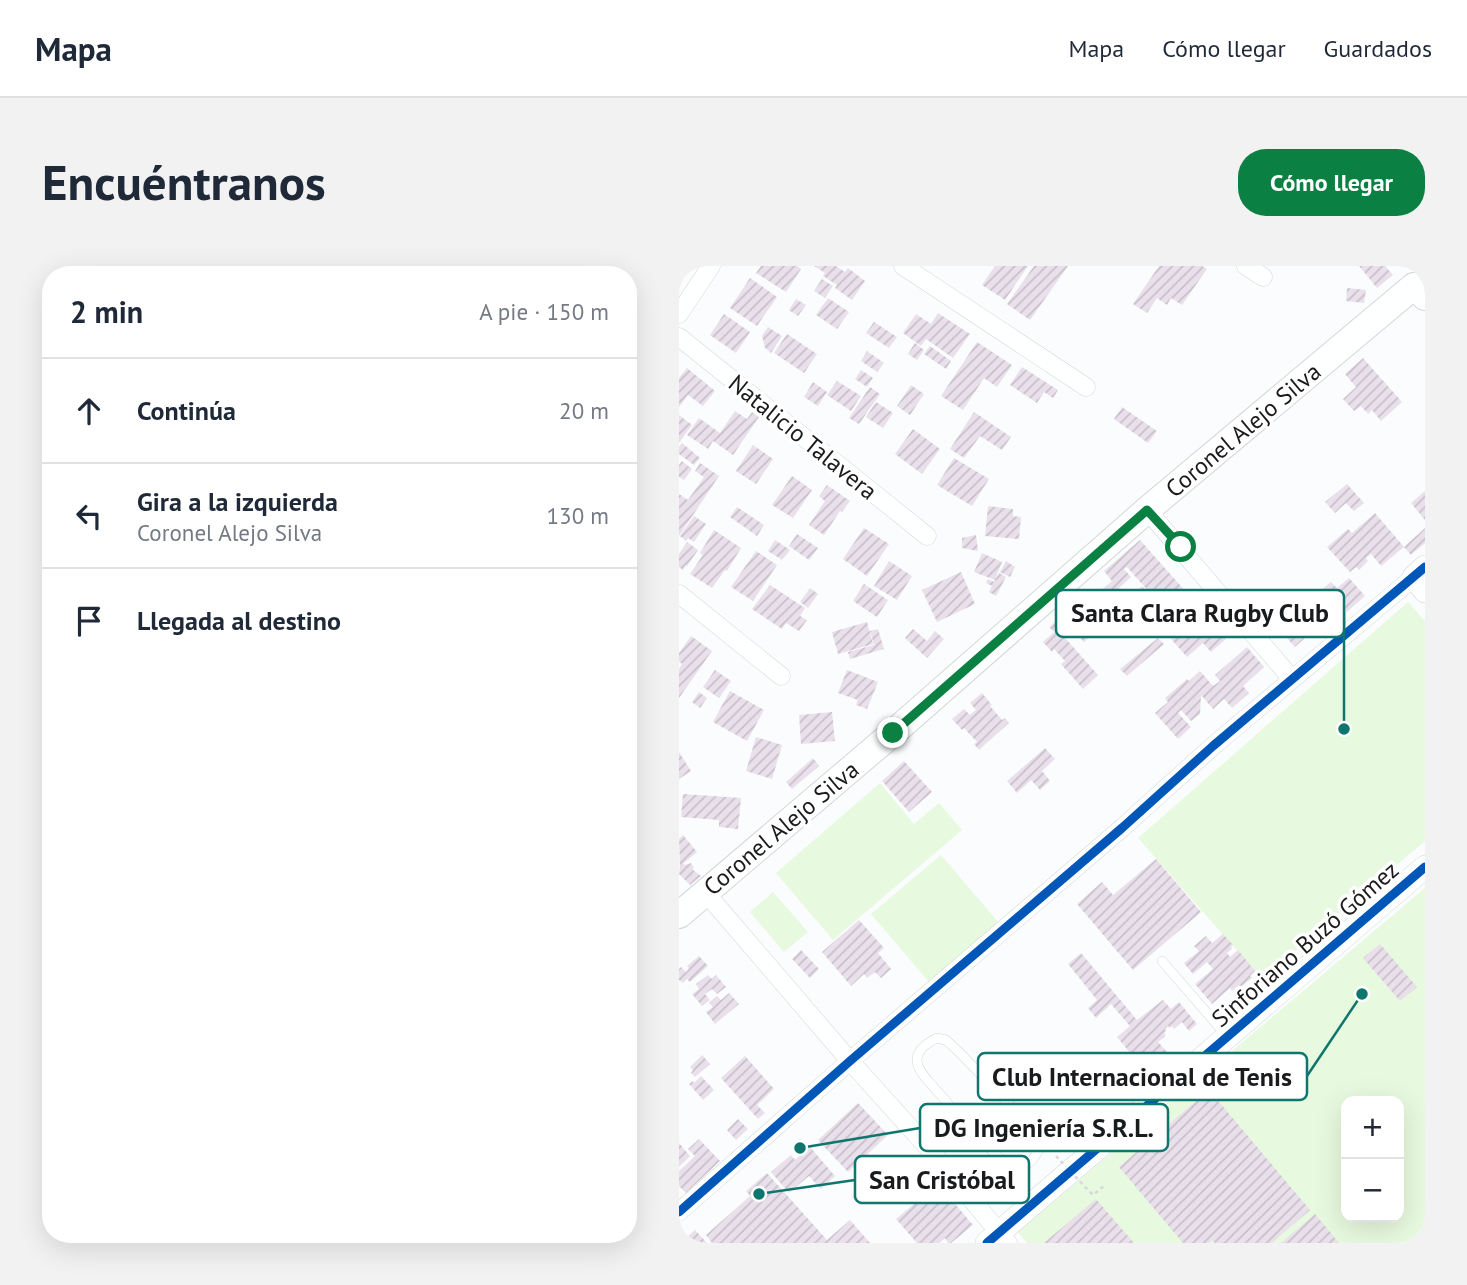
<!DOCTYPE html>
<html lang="es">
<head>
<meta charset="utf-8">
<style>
	:root { --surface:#fff; --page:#f2f2f3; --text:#1f2937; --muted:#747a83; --line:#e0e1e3; --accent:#0b8043 }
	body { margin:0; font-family:"PT Sans",sans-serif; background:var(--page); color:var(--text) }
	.controls { position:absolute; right:21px; bottom:21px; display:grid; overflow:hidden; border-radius:14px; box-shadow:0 7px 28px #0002 }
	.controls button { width:63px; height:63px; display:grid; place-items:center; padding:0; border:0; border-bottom:2px solid var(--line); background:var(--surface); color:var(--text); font:35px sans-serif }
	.stop { position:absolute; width:21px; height:21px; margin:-16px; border:5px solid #0b8043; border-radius:50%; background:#fff }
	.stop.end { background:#0b8043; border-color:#fff; box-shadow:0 2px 7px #0008 }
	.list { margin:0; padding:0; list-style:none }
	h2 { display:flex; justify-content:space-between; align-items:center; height:91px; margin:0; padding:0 28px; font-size:30px }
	h2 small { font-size:23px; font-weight:400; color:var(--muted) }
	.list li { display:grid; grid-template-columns:46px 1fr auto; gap:21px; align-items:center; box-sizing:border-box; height:105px; padding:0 28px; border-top:2px solid var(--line) }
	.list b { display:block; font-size:26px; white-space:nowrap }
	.list p { margin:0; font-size:23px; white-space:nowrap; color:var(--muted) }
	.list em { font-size:23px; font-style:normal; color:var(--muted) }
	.icon { flex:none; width:38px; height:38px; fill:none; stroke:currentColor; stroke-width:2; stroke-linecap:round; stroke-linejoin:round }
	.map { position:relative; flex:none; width:746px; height:977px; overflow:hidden; border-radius:28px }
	header { display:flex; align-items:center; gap:42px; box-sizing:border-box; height:98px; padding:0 35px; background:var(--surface); border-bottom:2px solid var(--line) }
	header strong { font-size:33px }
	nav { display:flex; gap:38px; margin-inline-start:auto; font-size:24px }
	.intro { display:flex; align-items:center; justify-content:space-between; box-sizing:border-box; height:168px; padding:0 42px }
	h1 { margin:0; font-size:49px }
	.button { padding:18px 32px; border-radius:28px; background:var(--accent); color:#fff; font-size:24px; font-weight:700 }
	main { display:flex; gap:42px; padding:0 42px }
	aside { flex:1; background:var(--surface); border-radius:28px; box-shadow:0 7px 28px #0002 }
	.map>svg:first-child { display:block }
	.park { fill:#e7f9de; fill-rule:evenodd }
	.building { fill:url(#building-hatch) }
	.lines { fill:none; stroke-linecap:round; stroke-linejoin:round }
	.service-casing { stroke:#d5d6d7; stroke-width:10 }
	.minor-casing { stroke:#d5d6d7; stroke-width:19 }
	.tertiary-casing { stroke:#d5d6d7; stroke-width:24 }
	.secondary-casing { stroke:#d5d6d7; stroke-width:28 }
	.path { stroke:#d8d8d9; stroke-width:2.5; stroke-dasharray:3.5 3.5; stroke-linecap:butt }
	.service { stroke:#feffff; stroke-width:9 }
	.minor { stroke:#feffff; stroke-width:18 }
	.tertiary { stroke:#feffff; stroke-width:23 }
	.secondary { stroke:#feffff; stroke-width:26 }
	.path-bridge { stroke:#d8d8d9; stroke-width:2.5; stroke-dasharray:3.5 3.5; stroke-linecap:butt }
	.cycleway-casing { stroke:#fff; stroke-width:13 }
	.cycleway { stroke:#0057b8; stroke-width:9 }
	.route { stroke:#0b8043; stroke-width:9 }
	.labels { text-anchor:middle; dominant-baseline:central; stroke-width:7; stroke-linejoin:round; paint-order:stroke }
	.street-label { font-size:24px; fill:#1a1b1d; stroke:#fff }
	.leader { fill:none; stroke:#0f766e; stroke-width:2.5 }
	.callout-dot { fill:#0f766e; stroke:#fff; stroke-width:2.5 }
	.callout { fill:#fff; stroke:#0f766e; stroke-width:2.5 }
	.callout-label { font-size:26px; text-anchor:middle; font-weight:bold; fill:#1a1b1d }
</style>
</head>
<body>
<header>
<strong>Mapa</strong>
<nav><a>Mapa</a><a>Cómo llegar</a><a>Guardados</a></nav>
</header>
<div class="intro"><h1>Encuéntranos</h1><a class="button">Cómo llegar</a></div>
<main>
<aside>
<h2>2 min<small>A pie · 150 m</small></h2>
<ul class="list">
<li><svg class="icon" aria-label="ahead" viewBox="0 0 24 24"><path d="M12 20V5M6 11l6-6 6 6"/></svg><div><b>Continúa</b></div><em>20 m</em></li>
<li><svg class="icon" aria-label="left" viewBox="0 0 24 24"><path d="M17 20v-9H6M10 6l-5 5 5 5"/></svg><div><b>Gira a la izquierda</b><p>Coronel Alejo Silva</p></div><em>130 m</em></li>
<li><svg class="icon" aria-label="arrive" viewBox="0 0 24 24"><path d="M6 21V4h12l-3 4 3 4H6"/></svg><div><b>Llegada al destino</b></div></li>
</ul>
</aside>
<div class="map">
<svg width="746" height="977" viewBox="0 0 746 977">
	<defs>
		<pattern id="building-hatch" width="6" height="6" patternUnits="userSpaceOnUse" patternTransform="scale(1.75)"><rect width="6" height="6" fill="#e9e0eb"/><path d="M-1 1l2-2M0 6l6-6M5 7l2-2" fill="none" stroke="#c7c0c9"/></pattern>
	</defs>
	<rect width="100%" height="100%" fill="#fbfcfe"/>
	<path class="park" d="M729,336L746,355V575L583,713L459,572Z
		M201,517L235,558L260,537L283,564L154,674L97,607Z
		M262,589L320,657L250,716L192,648Z
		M746,622V977H348L339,966ZM667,835H720V951H667Z
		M94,626L129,666L105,686L71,646Z"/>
	<path class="building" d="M82,0H118L122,3L107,26L77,7Z
		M135,0H157L166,6L169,2L186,15L173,34L156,22L158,19L144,10L146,7Z
		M316,0H349L326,34L303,19Z
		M355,0H389L351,54L328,38Z
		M480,0H523L528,3L503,39L492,32L488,39L478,32L468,47L454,38Z
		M680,0H706L714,9L698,22Z
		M71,12L98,31L78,60L51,42Z
		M143,13L154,20L146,32L135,25Z
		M668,22L687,24L685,37L667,35Z
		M149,32L170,46L158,63L137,49Z
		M117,33L127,39L119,50L110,44Z
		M259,47L291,68L274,92L247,73L242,80L224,67L237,48L252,58Z
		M45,48L71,66L57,87L31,69Z
		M195,56L218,71L210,82L187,67Z
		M89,61L103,70L92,87L86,82L83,70Z
		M108,68L138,88L125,107L95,87Z
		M298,76L333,99L318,121L305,112L284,144L262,130Z
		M236,77L245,84L238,94L229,88Z
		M251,80L272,95L267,103L245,88Z
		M188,85L205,97L198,106L182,95Z
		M684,92L723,136L702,155L693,144L689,148L682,140L675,145L664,133L677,121L666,108Z
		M343,101L379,124L374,132L365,126L358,137L331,119Z
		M8,102L36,125L24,140L9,129L0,141V112Z
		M182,104L194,112L188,121L176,113Z
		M158,115L182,130L172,145L148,129Z
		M134,116L148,126L139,140L125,131Z
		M232,119L245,128L231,149L218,140Z
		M191,121L201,128L180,158L170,152Z
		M197,136L214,147L204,162L187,151Z
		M443,141L478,165L469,177L435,153Z
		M56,145L68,153L73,146L80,151L54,189L34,175L29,183L8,169L20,152L41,167Z
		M295,146L332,171L323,184L301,170L285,192L271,183Z
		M0,149L13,159L0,177Z
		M234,163L261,183L243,208L216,188Z
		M3,177L21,192L15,199L0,188V181Z
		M74,179L94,193L77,218L57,205Z
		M275,192L310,213L293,240L258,219Z
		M3,195L13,203L5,214L0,211V199Z
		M21,197L40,210L0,270V228L9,234L25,211L16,205Z
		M113,210L133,224L114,252L93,239Z
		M668,218L685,237L675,245L667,237L656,247L646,236Z
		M148,219L171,235L163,246L161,245L145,269L130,259L146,235L140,230Z
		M746,225V254L732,237Z
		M309,240L334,243V250L342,251L340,273L306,270Z
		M58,241L85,259L78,270L51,251Z
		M696,247L725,281L702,300L692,288L687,292L689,295L680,304L677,301L671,306L648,281L669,263L673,267Z
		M15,250L27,258L15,276L9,272L7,275L1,270Z
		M185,262L210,278L188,310L164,293Z
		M746,262V277L732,289L725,281Z
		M35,264L62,282L48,305L46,304L33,322L11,308L24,289L21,287Z
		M118,268L139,282L130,294L110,280Z
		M297,269L299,285L283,282V272Z
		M96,274L111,284L103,294L89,285Z
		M461,274L524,345L508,359L515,367L530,354L524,347L535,338L549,354L539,364L547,373L532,386L524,377L508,391L492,373L503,363L448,301L445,303L452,311L440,322L449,332L463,320L471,329L457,341L462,348L438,369L427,357L405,376L395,366L387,373L419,409L404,423L382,398L386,395L375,383L373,386L364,376L375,366L370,361L382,351L380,348L402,329L409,336L433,315L425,305Z
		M8,276L19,284L8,300L7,299L4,304L0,301V288Z
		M77,285L98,299L74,335L52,321Z
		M303,287L323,296L316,314L295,306Z
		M210,295L233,310L218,334L195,320Z
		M327,295L336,301L331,311L321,306Z
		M282,306L296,338L258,356L243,324Z
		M320,307L327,311L317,330L310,326L313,320L307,317L309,313L315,316Z
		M670,312L686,330L644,367L638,361L616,381L599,362L652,316L658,322Z
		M185,318L209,334L198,351L174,335Z
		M91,319L126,342L121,350L128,354L120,365L107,357L103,363L73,343Z
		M131,322L139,328L129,342L121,336Z
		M489,349L496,357L479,372L485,378L448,410L441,403L479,372L472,364Z
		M188,356L194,378L159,388L153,366Z
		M199,363L205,383L171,393L169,386L195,379L191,365Z
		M234,363L248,375L256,365L265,373L248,392L226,372Z
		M12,370L33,385L0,432V403L3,398L0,395V387Z
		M568,381L585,401L564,420L570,427L553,442L545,433L534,443L522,429L521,448L512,455L502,444L499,447L512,461L499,473L476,447L489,436L486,432L508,413L510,415L521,405L534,420L541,415L536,409Z
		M36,404L52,415L40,432L24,421Z
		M168,404L199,416L188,443L177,439L179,434L159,427Z
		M51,425L85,444L68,475L34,456Z
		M20,426L28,432L21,442L13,436Z
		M303,427L313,439L311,440L323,454L326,452L330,457L300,484L295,478L298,476L285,462L283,464L273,453L285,443L291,449L297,444L291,437Z
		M153,446L156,475L122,478L120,449Z
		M77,471L103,479L93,513L67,505Z
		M366,482L376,493L363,505L371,515L361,524L352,514L338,527L328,515Z
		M0,486L12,505L0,513Z
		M134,492L140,500L113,523L107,516Z
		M225,495L253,526L230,546L203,515Z
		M4,528L62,532L59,563L40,561V554L2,551Z
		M4,569L18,586L4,598L6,599L12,597L15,602L13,603L22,610L11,619L0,608L1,601L0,573Z
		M477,593L522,646L454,704L398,638L423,616L434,629Z
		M180,654L205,682L199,687L212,703L202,712L196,706L188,712L185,708L172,720L143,686Z
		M544,668L554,679L552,681L553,683L548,687L551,691L559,684L576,705L571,710L573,712L562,721L560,719L553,725L551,722L533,738L516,718L534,703L528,696L514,708L505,697L520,685L515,680L527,670L533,677Z
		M701,678L738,721L721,735L684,692Z
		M122,684L140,703L131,712L113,693Z
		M402,687L458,754L484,734L492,743L500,736L518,758L510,765L503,756L495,763L493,760L491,762L489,760L486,763L487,765L485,768L487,770L479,776L488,786L466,805L438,771L451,760L432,738L417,752L409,742L418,734L389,698Z
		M20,690L29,700L11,716L8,713L4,717L0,714V703L2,701L7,706L10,702L8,700Z
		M29,709L33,713L37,709L47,721L38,728L33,723L26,728L31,734L23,740L13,728L20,723L17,718Z
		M50,727L60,738L36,758L27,746L34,741L30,737L38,730L42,734Z
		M23,789L31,798L16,811L12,807L14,804L11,801Z
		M66,790L95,823L78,839L86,847L79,853L42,812Z
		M22,810L35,824L24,834L10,818L14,815L15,817Z
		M530,824L631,944L593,977H536L533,974L530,977H504L440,901Z
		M179,837L209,869L169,906L139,874Z
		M59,853L69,863L57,874L48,864Z
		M20,873L41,895L7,927L0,920V905L16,890L9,883Z
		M0,877L11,890L0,901Z
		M131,881L156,910L142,923L130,910L110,927L92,906L112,889L116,894Z
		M243,899L294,959L272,977H269L266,972L260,977H238L217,953L235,938L219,919Z
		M190,906L202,920L181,940L173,931L181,923L177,918Z
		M88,907L148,974L171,954L191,977H33L27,969L71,930L67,925Z
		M417,933L455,977H365Z
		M636,948L660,977H602Z
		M16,964L28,977H1Z"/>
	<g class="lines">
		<defs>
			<path id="service" d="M483,695L547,769
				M252,885L277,861C277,855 277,850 274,845C260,819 211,795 258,772L267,774L281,787L352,861L359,878V885L354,893L347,899L337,902L329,899L316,888L294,865L277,861"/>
			<path id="minor" d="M224,0L407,121
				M567,0L584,11
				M0,48L32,0
				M0,71L248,270
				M468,244L613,413
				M0,328L102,410
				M26,626L171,795L252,885L329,977
				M0,946L171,795L443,562L534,480L735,311"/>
			<path id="tertiary" d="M746,301L735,311L746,325
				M308,977L746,601"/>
			<path id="secondary" d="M0,649L214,467L468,244L735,20L746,31"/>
		</defs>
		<use href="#service" class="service-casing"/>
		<use href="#minor" class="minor-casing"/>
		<use href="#tertiary" class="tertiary-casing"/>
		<use href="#secondary" class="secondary-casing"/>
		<path class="path" d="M411,926L414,929L425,920"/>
		<use href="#service" class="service"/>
		<use href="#minor" class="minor"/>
		<use href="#tertiary" class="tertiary"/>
		<use href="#secondary" class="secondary"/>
		<path class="path-bridge" d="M377,890L411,926"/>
		<defs>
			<path id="cycleway" d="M0,946L171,795L443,562L534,480L746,301
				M308,977L746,601"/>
		</defs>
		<use href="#cycleway" class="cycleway-casing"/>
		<use href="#cycleway" class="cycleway"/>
	</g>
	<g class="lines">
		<path class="route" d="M214,467L468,244L502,281"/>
	</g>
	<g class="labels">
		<g class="street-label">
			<text transform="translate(564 164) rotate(-40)">Coronel Alejo Silva</text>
			<text transform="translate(124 171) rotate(39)">Natalicio Talavera</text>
			<text transform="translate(102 562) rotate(-40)">Coronel Alejo Silva</text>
			<text transform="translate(626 678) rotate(-41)">Sinforiano Buzó Gómez</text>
		</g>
	</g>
	<path class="leader" d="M665 463L665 347M683 728L628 810M121 882L241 862M80 928L176 914"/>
	<g class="callout-dot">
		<circle cx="665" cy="463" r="7"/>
		<circle cx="683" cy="728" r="7"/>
		<circle cx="121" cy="882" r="7"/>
		<circle cx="80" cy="928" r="7"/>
	</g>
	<g class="callout">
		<rect x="377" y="324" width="288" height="47" rx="7"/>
		<rect x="299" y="787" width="329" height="47" rx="7"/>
		<rect x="241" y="838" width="248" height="47" rx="7"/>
		<rect x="176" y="890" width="174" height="47" rx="7"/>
	</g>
	<g class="callout-label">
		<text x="521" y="356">Santa Clara Rugby Club</text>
		<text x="463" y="820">Club Internacional de Tenis</text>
		<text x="365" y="871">DG Ingeniería S.R.L.</text>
		<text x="263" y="923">San Cristóbal</text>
	</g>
</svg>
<div class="controls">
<button>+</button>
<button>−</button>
</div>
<div class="stop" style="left:502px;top:281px"></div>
<div class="stop end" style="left:214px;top:467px"></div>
</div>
</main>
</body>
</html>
